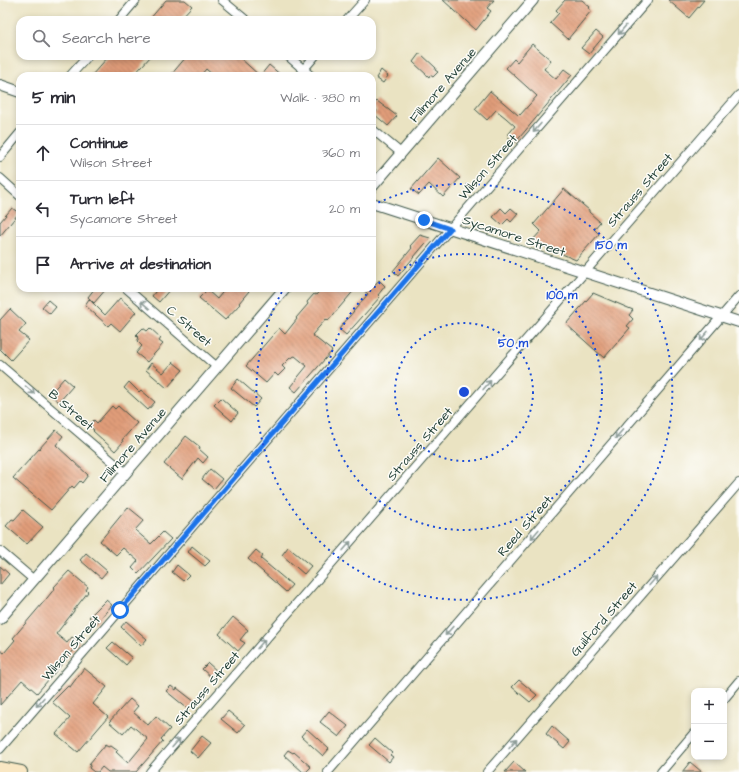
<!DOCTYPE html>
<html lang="en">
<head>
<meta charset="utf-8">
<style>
	:root { --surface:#fff; --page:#f2f2f3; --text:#2b2b33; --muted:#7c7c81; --line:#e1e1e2 }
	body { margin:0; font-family:"Architects Daughter",sans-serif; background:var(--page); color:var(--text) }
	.controls { position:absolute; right:12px; bottom:12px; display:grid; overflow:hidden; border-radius:8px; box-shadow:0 2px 6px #0003 }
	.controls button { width:36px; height:36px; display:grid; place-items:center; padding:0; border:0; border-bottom:1px solid var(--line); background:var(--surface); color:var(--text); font:20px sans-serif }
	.stop { position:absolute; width:12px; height:12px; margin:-9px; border:3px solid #1a73e8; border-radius:50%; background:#fff }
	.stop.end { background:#1a73e8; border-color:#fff; box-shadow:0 1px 4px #0008 }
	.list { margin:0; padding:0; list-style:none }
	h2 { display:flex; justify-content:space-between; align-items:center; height:52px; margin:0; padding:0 16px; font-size:17px }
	h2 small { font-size:13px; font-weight:400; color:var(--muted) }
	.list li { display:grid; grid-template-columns:26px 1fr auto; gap:12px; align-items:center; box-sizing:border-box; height:56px; padding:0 16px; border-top:1px solid var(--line) }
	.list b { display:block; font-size:15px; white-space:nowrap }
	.list p { margin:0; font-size:13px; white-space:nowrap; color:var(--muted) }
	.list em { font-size:13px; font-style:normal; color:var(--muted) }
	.icon { flex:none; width:22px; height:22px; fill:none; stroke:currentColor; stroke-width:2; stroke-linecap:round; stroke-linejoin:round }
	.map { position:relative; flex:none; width:739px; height:772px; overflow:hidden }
	.search { position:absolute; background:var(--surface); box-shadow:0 2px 6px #0003; left:16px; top:16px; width:360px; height:44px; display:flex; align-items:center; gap:10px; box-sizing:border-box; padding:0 14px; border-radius:12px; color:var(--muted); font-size:15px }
	.panel { position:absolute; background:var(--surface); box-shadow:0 2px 6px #0003; left:16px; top:72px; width:360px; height:220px; border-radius:12px }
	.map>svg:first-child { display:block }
	.building { fill:url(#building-back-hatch) }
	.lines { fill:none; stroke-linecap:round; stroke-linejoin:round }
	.minor-casing { stroke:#3d5649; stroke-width:10 }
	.tertiary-casing { stroke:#3d5649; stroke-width:12 }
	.secondary-casing { stroke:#3d5649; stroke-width:14 }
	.minor { stroke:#fff; stroke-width:8 }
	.tertiary { stroke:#fff; stroke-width:10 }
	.secondary { stroke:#f9e7c3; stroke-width:12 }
	.oneway { stroke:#8f9e9a }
	.route { stroke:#1a73e8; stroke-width:5 }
	.ring { fill:none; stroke:#1d4ed8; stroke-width:2; stroke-dasharray:2 4 }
	.labels { text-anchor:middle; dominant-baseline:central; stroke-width:3; stroke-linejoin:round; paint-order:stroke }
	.street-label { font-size:13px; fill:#1f3d34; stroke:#fdfcf7 }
	.centre { fill:#1d4ed8; stroke:#fdfcf7; stroke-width:2 }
	.ring-label { font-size:12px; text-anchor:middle; font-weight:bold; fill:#1d4ed8; stroke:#fdfcf7; stroke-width:3; stroke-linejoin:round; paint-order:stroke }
</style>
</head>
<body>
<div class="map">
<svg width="739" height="772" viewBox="0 0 739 772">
	<defs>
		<pattern id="building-back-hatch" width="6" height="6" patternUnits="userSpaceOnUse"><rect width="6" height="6" fill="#e19d79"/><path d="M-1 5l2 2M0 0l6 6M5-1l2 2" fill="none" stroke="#b68164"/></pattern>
	</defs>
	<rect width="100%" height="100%" fill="#fdfcf7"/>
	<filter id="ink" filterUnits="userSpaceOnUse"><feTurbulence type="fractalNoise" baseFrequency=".025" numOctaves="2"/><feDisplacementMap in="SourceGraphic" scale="8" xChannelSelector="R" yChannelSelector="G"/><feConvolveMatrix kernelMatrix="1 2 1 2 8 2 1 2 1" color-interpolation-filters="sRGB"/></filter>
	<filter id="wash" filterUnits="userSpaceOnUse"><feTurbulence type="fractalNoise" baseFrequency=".012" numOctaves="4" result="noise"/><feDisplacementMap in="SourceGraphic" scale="16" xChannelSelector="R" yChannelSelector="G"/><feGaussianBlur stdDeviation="0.9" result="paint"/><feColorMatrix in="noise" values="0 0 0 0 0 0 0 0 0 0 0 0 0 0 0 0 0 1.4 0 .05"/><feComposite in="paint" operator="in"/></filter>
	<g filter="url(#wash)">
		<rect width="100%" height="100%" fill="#eae3c2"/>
		<g id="blocks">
			<path class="building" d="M166,0H185L192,6L179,20H149Z
				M443,0H494L487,8L491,11L476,30Z
				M565,0H582L590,7L589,8L591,11L568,39L550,23L559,13L556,10Z
				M668,0H704L689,18Z
				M596,31L603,37L589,54L581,48Z
				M532,44L551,60L544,69L556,79L564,69L572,75L515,143L507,136L515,126L506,118L496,110L487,120L475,109L490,91L518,115L519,114L520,115L537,96L506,68L514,59L517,62Z
				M419,54H421L436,68L435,70L438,72L433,77L430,75L429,77L413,62Z
				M109,56H151L133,76H91Z
				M187,56H233L236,59L239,57L260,76L269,65L282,76H214L206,69L200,76H170Z
				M381,70L388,76L383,83L376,78Z
				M377,101L397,116L388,126L374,114L377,111L372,106Z
				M438,158L460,178L443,197L429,184L419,195L411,189Z
				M564,189L589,210V212L600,222L594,229L599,234L576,260L532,241L541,231L534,224Z
				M12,208L19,213L0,236V222Z
				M501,208L506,213L511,208L518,214L511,222L508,219L502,225L493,217Z
				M420,235L430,238L398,276L393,271L412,248L410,246Z
				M379,280L385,286L378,295L380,297L346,335L339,329L368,294L361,288H372Z
				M95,288H107L94,303L88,297Z
				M158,288H171L159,302L152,296Z
				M226,288H245L249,291L239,303L240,304L225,320L199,298L207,290L217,299Z
				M322,288H356L328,321L326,319L312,335L332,351L296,392L290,387L307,366L295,356L290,358L282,366L285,369L278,376L275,373L266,383L246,366L279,328L285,334L297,319L296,318L308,304L307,302L314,294L316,295Z
				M593,293L633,310L629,315L633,319L627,326L630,328L604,358L566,324Z
				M120,298L136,312L120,331L111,323L108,326L85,305L89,299L105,315Z
				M48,300L56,307L50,314L42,307Z
				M10,309L26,324L19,332L29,340L11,360L0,349V320Z
				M143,328L147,331L150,328L161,338L159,341L163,344L147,362L136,353L142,346L137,341L139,338L136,335Z
				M173,362L183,370L167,388L146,370L151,363L163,373Z
				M64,378L73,386L59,402L50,394Z
				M238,379L261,399L254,407L231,388Z
				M129,382L139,392L141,390L155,402L148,410L124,388Z
				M221,398L238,413L232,421L214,405Z
				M112,406L115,409L118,406L137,423L122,440L123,442L115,451L93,431L94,430L89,426L94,420L97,423Z
				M56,430L63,436L56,445L88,475L82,483L80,481L74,488L72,486L51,510L13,478Z
				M186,436L200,447L199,449L208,457L203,463L198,458L182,479L164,464Z
				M210,469L222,479L214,489L202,479Z
				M128,507L144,520L135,530L151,544L163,532L171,539L138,574L132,568L138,561L123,548L116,555L100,541Z
				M23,510L43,527L27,544L6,526L12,519L14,520Z
				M192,546L210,561L205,566L188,552Z
				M288,547L311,566L304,574L282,555Z
				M256,550L263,556L261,559L292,585L286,592L248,559Z
				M86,553L107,571L101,578L80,560Z
				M177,565L189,575L183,581L172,572Z
				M0,566L9,574L0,585Z
				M69,571L88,587L86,590L88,592L74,610V611L56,634L67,643L72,637L80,643L37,693L22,680L0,705V650L4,653L15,640L13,638L47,598L55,588L54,587Z
				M106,600L112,605L96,624L89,617Z
				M233,617L248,630L240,640L245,643L238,651L219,634Z
				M126,621L147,639L141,646L121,627Z
				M113,642L132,658L126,665L107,648Z
				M208,663L217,671L212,678L202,669Z
				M84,668L107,687L93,704L108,717L78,752L56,734L70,718L52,702L68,686L70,687Z
				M519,680L537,695L530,702L512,687Z
				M171,686L176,690L177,688L195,702L188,709L166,691Z
				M130,699L138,706L133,712L148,725L156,716L170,729L161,739L163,741L136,772H108L102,767L98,772H94L89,768L91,765L89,764L106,744L109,746L111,745L118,750L116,752L128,763L148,739L131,725L123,734L109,722Z
				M228,711L245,725L238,733L221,719Z
				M329,711L348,726L339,737L320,722Z
				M552,726L570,742L564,749L546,734Z
				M307,729L329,749L323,756L301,736Z
				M202,736L211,743L198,758L190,751Z
				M375,738L392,753L390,755L393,757L389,762L369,745Z
				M288,750L293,753L294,752L311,767L306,772H303L284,755Z
				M514,762L525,772H505Z
				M690,762L702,772H682Z"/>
		</g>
	</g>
	<g filter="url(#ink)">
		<use href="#blocks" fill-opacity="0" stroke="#3d5649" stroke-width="1"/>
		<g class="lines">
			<defs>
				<path id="minor" d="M222,0L246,20
					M119,20L136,0
					M347,20L365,0
					M288,56L311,76
					M303,70L315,56
					M70,76L88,56
					M372,129L401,153
					M0,157L20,133
					M0,178L20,196
					M126,288L217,367
					M0,365L126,473
					M0,551L34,580
					M724,699L739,681
					M0,749L648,0
					M150,772L739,95
					M328,772L739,296
					M487,772L739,483
					M661,772L694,733"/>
				<path id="tertiary" d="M0,85L20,92
					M372,187L533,0
					M372,203L739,322
					M0,619L285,288"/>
				<path id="secondary" d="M0,768L21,772"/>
			</defs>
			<use href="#minor" class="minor-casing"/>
			<use href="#tertiary" class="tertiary-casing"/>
			<use href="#secondary" class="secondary-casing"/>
			<use href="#minor" class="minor"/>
			<use href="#tertiary" class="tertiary"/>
			<use href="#secondary" class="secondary"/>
		</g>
		<defs><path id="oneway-shaft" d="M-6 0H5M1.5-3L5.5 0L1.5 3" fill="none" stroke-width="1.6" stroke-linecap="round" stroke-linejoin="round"/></defs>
		<g class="oneway">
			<use href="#oneway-shaft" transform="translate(622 30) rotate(131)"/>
			<use href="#oneway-shaft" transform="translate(537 128) rotate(131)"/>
			<use href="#oneway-shaft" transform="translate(145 305) rotate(-139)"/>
			<use href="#oneway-shaft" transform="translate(704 336) rotate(131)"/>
			<use href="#oneway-shaft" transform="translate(487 385) rotate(-49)"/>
			<use href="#oneway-shaft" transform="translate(30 390) rotate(41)"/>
			<use href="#oneway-shaft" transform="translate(619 434) rotate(131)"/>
			<use href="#oneway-shaft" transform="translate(535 534) rotate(130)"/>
			<use href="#oneway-shaft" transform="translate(347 546) rotate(-49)"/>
			<use href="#oneway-shaft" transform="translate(653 581) rotate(-49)"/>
			<use href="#oneway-shaft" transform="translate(449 631) rotate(131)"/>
			<use href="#oneway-shaft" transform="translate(261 644) rotate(-49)"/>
			<use href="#oneway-shaft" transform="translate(40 702) rotate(131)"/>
			<use href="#oneway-shaft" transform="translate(176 743) rotate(-49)"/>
			<use href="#oneway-shaft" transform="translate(513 743) rotate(-49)"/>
		</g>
	</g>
	<g class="lines" filter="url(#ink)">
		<path class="route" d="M120,610L450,229L424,220"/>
	</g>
	<g class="ring">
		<circle cx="464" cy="392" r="69"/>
		<circle cx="464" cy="392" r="138"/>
		<path d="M373 205A208 208 0 1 1 283 290"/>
	</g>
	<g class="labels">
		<g class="street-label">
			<text transform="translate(443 85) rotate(-49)">Fillmore Avenue</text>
			<text transform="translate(488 167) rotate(-49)">Wilson Street</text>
			<text transform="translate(640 190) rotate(-49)">Strauss Street</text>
			<text transform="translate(514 236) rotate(18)">Sycamore Street</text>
			<text transform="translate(189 326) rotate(41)">C Street</text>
			<text transform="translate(71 410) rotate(41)">B Street</text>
			<text transform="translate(420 444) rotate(-49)">Strauss Street</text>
			<text transform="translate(133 445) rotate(-49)">Fillmore Avenue</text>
			<text transform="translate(525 526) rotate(-49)">Reed Street</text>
			<text transform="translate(604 619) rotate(-49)">Guilford Street</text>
			<text transform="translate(71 648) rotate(-49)">Wilson Street</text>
			<text transform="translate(207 688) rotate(-49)">Strauss Street</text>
		</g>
	</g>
	<circle cx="464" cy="392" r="6" class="centre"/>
	<g class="ring-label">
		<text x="611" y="249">150 m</text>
		<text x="562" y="299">100 m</text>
		<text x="513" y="347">50 m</text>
	</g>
</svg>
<div class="controls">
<button>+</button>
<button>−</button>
</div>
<div class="stop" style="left:120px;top:610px"></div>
<div class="stop end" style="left:424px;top:220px"></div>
<div class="search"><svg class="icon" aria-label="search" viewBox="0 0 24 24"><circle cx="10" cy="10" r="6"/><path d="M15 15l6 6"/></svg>Search here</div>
<section class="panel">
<h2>5 min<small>Walk · 380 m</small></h2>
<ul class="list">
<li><svg class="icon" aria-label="ahead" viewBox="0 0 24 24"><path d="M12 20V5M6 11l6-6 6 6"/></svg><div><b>Continue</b><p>Wilson Street</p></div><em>360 m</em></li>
<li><svg class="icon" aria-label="left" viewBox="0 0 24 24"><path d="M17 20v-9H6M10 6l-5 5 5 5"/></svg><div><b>Turn left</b><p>Sycamore Street</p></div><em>20 m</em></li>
<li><svg class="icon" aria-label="arrive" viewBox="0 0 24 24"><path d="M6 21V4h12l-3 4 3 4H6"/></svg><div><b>Arrive at destination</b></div></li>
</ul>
</section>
</div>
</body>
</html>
